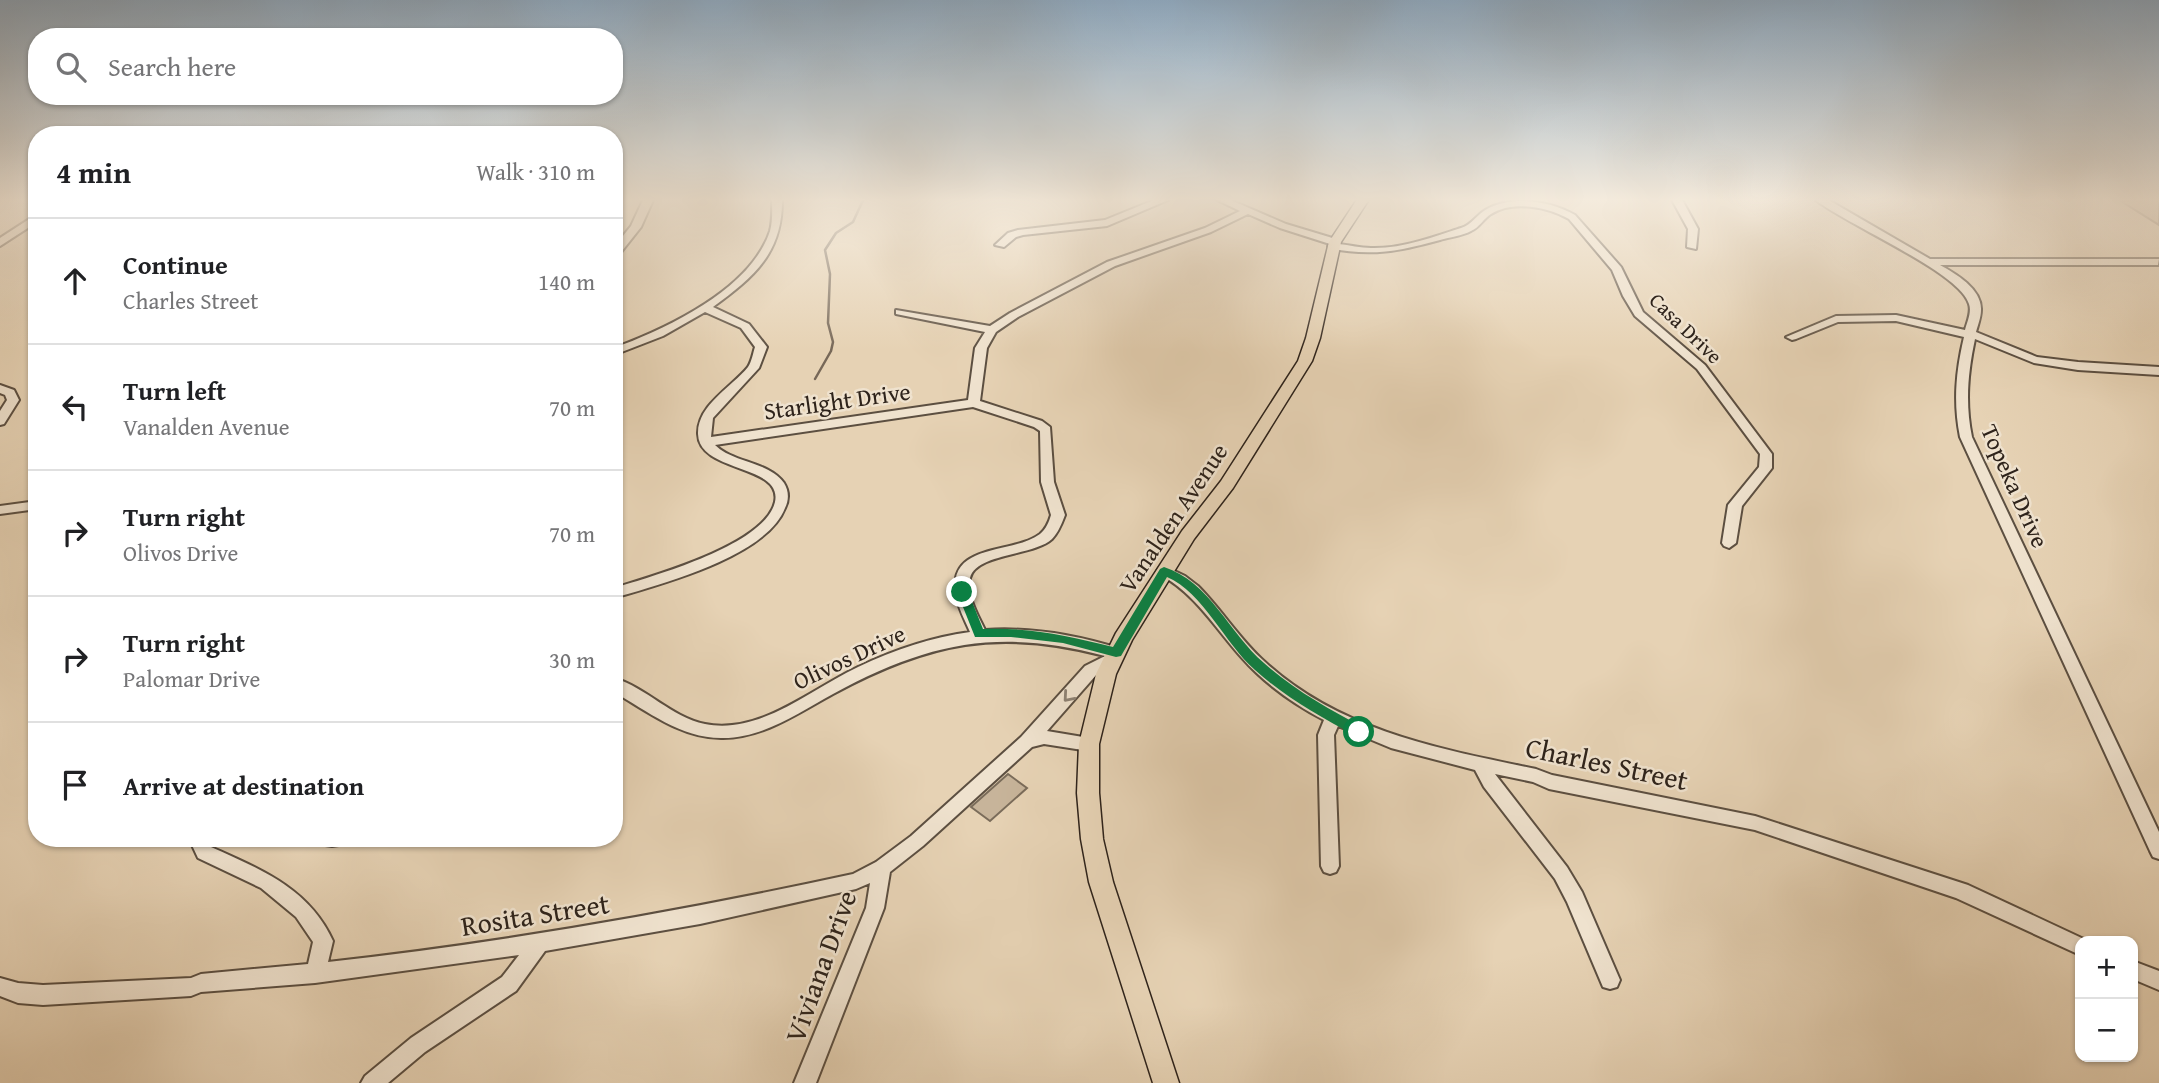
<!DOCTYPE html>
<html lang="en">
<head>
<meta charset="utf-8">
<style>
	:root { --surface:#fff; --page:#f6f6f6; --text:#202124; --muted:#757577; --line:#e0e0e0 }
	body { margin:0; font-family:"Gentium Book Plus",serif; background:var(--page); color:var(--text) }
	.controls { position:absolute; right:21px; bottom:21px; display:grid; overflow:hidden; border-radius:14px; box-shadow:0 2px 5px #0004 }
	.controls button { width:63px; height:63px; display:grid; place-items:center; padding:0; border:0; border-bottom:2px solid var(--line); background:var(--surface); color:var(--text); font:35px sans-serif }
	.stop { position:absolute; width:21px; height:21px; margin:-16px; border:5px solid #0b8043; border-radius:50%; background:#fff }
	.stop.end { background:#0b8043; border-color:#fff; box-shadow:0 2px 7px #0008 }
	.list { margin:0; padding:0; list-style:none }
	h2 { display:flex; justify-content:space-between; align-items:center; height:91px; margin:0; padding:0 28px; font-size:30px }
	h2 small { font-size:23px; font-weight:400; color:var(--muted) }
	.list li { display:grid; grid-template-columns:46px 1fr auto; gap:21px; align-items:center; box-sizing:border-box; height:126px; padding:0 28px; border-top:2px solid var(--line) }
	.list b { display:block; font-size:26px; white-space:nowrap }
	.list p { margin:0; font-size:23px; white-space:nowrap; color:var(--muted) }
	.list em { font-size:23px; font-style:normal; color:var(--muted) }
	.icon { flex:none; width:38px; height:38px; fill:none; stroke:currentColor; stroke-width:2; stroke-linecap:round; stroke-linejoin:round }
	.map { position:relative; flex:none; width:2159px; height:1083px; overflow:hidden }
	.search { position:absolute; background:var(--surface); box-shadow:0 2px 5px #0004; left:28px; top:28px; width:595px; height:77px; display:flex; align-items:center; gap:18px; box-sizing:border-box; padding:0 24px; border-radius:28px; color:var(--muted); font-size:26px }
	.panel { position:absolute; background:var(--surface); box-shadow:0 2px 5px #0004; left:28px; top:126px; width:595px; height:721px; border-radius:28px }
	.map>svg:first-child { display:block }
	.green { fill:#c7b49a; stroke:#7a6c5a; stroke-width:2 }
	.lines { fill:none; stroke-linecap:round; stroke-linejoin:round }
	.stream { stroke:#776858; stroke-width:2.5 }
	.minor-casing { stroke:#5c4f41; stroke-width:4 }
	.major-casing { stroke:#2e231b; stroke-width:3 }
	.minor { fill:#efe2ce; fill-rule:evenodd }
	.major { fill:#e6d2b4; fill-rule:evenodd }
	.oneway { stroke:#8e8274 }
	.route { fill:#0b8043 }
	.labels { text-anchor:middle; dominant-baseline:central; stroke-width:5; stroke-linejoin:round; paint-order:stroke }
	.far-street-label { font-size:21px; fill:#2e231b; stroke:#efe2ce }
	.street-label { font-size:24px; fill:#2e231b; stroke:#efe2ce }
	.near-street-label { font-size:28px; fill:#2e231b; stroke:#efe2ce }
</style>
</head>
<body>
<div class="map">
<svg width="2159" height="1083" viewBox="0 0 2159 1083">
	<rect width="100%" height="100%" fill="#e6d2b4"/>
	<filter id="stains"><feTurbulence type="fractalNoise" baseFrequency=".00286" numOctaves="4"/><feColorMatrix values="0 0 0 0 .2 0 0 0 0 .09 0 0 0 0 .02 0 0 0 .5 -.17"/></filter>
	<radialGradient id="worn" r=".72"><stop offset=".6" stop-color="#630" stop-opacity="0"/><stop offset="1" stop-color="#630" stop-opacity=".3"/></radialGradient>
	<path class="green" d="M2116,198H2153L2159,202V225Z
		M1008,774L1027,788L990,821L971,807Z"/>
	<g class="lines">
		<path class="stream" d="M815,379L831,351L833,342L828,323L830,274L825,250L836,233L853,222L864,198"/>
		<defs>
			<path id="minor" d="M644,198H654L641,227L618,256L614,257V247L631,226Z
				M772,198H782C783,253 754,277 713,307L749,324L767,347L759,368L713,418L711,437L968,400L975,348L985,332L896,314V310L990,326L1010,313L1107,262L1205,228L1240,211L1213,198H1226L1286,224L1339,240V244C1349,245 1361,248 1371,248C1401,249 1433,237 1461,228C1472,225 1477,214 1487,209C1513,195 1550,201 1575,215L1621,267L1643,312L1705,365L1772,454V468L1742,506L1736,543L1729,548L1724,546L1722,543L1728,505L1759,467L1760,454L1697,369L1635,316L1623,296L1612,270L1569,219C1548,207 1513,200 1491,214C1484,218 1479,228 1471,231C1462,236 1450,237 1440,240C1400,251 1371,257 1329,248L1328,246L1330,244L1280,228L1248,214L1211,232L1115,266L1018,317L996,332L987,348L980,401L1042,421L1050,427L1054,482L1065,515C1062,523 1058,533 1052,539C1034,556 976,553 970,578C966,596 978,615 985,630C1031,627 1077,635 1121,649L1124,653L1119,662L1097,674L1047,731L1095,739L1097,744L1095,749L1089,751L1044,744L1032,747L923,846L890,872L884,908L816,1083H794L866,908L870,883L856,889L700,924L545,951L516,991L425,1052L388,1083H361L365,1076L411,1038L502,977L519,955L315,983L201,992L191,996L43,1005L18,1003L0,996V978L18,983L43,985L191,978L201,974L308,964L313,942L296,917L261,888L198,858L191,843L193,838H211V847C260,869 309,888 333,941L328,962C506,942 678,912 853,874L876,862L911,836L1021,737L1085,666L1105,656C999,628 929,642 833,694C798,713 762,739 721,738C681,738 647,711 614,692V678C647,688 671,717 705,724C760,735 811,689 858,667C894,650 932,637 970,632C965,620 958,608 956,595C947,542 1012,555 1040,534C1046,529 1049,522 1051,515L1041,482L1040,431L1034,427L973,407L715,445C733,463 768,461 784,483C789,491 789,500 785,508C766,557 661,584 614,598V588C653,576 765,545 775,502C783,464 699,473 698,434C697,405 732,387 748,367C752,361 753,353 755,347L741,328L705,312L663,336L614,355V348C668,328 751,289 770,231C773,220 772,209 772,198Z
				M1159,198H1173L1107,226L1023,235L1016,237L1004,247L995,245L1008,233L1018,230L1105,220Z
				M1671,198H1681L1698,229L1696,249L1687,247L1688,229Z
				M1813,198H1825L1930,259H2159L2158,265H1940C1956,274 1982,289 1981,310C1981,317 1978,325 1976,332L2037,357L2078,362L2159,367V375L2078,370L2034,363L1975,339C1968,372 1965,403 1972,437L2159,832V859L2153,857L2150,851L1960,437C1953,402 1956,371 1964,337L1896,321L1838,322L1796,339L1792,340L1786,337L1836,316L1896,315L1965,330C1967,322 1972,312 1969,304C1959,271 1844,224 1813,198Z
				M37,214V222L0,246V238Z
				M0,385L14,390L19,400L4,424L0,425V411L7,400L5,395L0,393Z
				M37,501V509L0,514V506Z
				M1164,566L1185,576L1198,586C1222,610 1240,640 1265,662C1340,731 1440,749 1536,769L1552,775L1755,816L1968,885L2088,941H2080V955L1956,898L1755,830L1549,789L1533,782L1495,774L1567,867L1582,892L1620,980L1617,987L1610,989L1603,987L1567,902L1555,879L1484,787L1475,770L1391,748L1338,726L1334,735L1339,866L1336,872L1330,874L1324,872L1321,866L1318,735L1324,720C1295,705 1264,683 1242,658C1215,628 1196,594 1159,574L1157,571L1159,568Z
				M316,838H348L345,843C336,847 328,847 319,843Z
				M2133,961L2159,971V990L2133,979Z"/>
			<path id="major" d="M1358,198H1370L1341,242L1320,338L1312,361L1233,488L1194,539L1132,640L1116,674L1099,744V793L1103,839L1113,882L1179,1083H1153L1089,882L1081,839L1077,793L1079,744L1096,674L1116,633L1182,531L1221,481L1298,361L1306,338L1329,242Z"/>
		</defs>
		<use href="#minor" class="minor-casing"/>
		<use href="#major" class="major-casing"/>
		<use href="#minor" class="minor"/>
		<use href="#major" class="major"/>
	</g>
	<defs><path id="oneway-chevron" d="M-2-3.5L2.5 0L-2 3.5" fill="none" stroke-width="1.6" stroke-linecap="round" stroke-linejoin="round" transform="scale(1.75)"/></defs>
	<use class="oneway" href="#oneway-chevron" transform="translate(1068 697) rotate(131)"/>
	<linearGradient id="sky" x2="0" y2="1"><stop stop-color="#8ea8be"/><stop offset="0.57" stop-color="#f4ebdd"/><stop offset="1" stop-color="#f4ebdd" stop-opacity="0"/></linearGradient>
	<rect width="2159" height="350" fill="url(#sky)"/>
	<path class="route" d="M1164,567C1210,582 1229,633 1264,663C1294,690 1329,709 1364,728V735H1354C1319,716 1285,697 1255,670C1225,644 1203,592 1167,577L1121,656L1116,657L1063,643L1011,637H975L957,592L958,589H967L983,629C1028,627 1070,636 1113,647L1160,569Z"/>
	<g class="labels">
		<g class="far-street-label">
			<text transform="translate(1686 328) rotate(44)">Casa Drive</text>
		</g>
		<g class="street-label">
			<text transform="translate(837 401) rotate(-8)">Starlight Drive</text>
			<text transform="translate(2015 486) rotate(66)">Topeka Drive</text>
			<text transform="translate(1173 518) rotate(-56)">Vanalden Avenue</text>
			<text transform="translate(849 657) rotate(-25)">Olivos Drive</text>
		</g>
		<g class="near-street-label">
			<text transform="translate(1607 763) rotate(12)">Charles Street</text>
			<text transform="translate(535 914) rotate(-9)">Rosita Street</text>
			<text transform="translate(820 966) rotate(-70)">Viviana Drive</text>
		</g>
	</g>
	<rect width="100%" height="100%" filter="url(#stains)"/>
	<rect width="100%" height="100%" fill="url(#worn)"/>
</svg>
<div class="controls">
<button>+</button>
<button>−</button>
</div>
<div class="stop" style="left:1359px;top:732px"></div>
<div class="stop end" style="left:962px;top:592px"></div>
<div class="search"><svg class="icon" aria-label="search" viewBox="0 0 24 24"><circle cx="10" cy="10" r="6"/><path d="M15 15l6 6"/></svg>Search here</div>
<section class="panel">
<h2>4 min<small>Walk · 310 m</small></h2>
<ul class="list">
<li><svg class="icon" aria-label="ahead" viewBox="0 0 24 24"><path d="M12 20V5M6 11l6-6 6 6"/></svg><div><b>Continue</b><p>Charles Street</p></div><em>140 m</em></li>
<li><svg class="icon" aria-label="left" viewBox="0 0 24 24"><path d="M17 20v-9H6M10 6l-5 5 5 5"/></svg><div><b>Turn left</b><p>Vanalden Avenue</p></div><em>70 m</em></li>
<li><svg class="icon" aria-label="right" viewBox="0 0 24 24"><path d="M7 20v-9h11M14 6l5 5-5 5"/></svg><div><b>Turn right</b><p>Olivos Drive</p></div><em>70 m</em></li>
<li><svg class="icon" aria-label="right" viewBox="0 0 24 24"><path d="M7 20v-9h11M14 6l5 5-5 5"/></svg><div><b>Turn right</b><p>Palomar Drive</p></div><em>30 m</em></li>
<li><svg class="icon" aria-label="arrive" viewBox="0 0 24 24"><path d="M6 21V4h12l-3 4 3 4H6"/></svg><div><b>Arrive at destination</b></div></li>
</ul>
</section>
</div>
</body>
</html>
